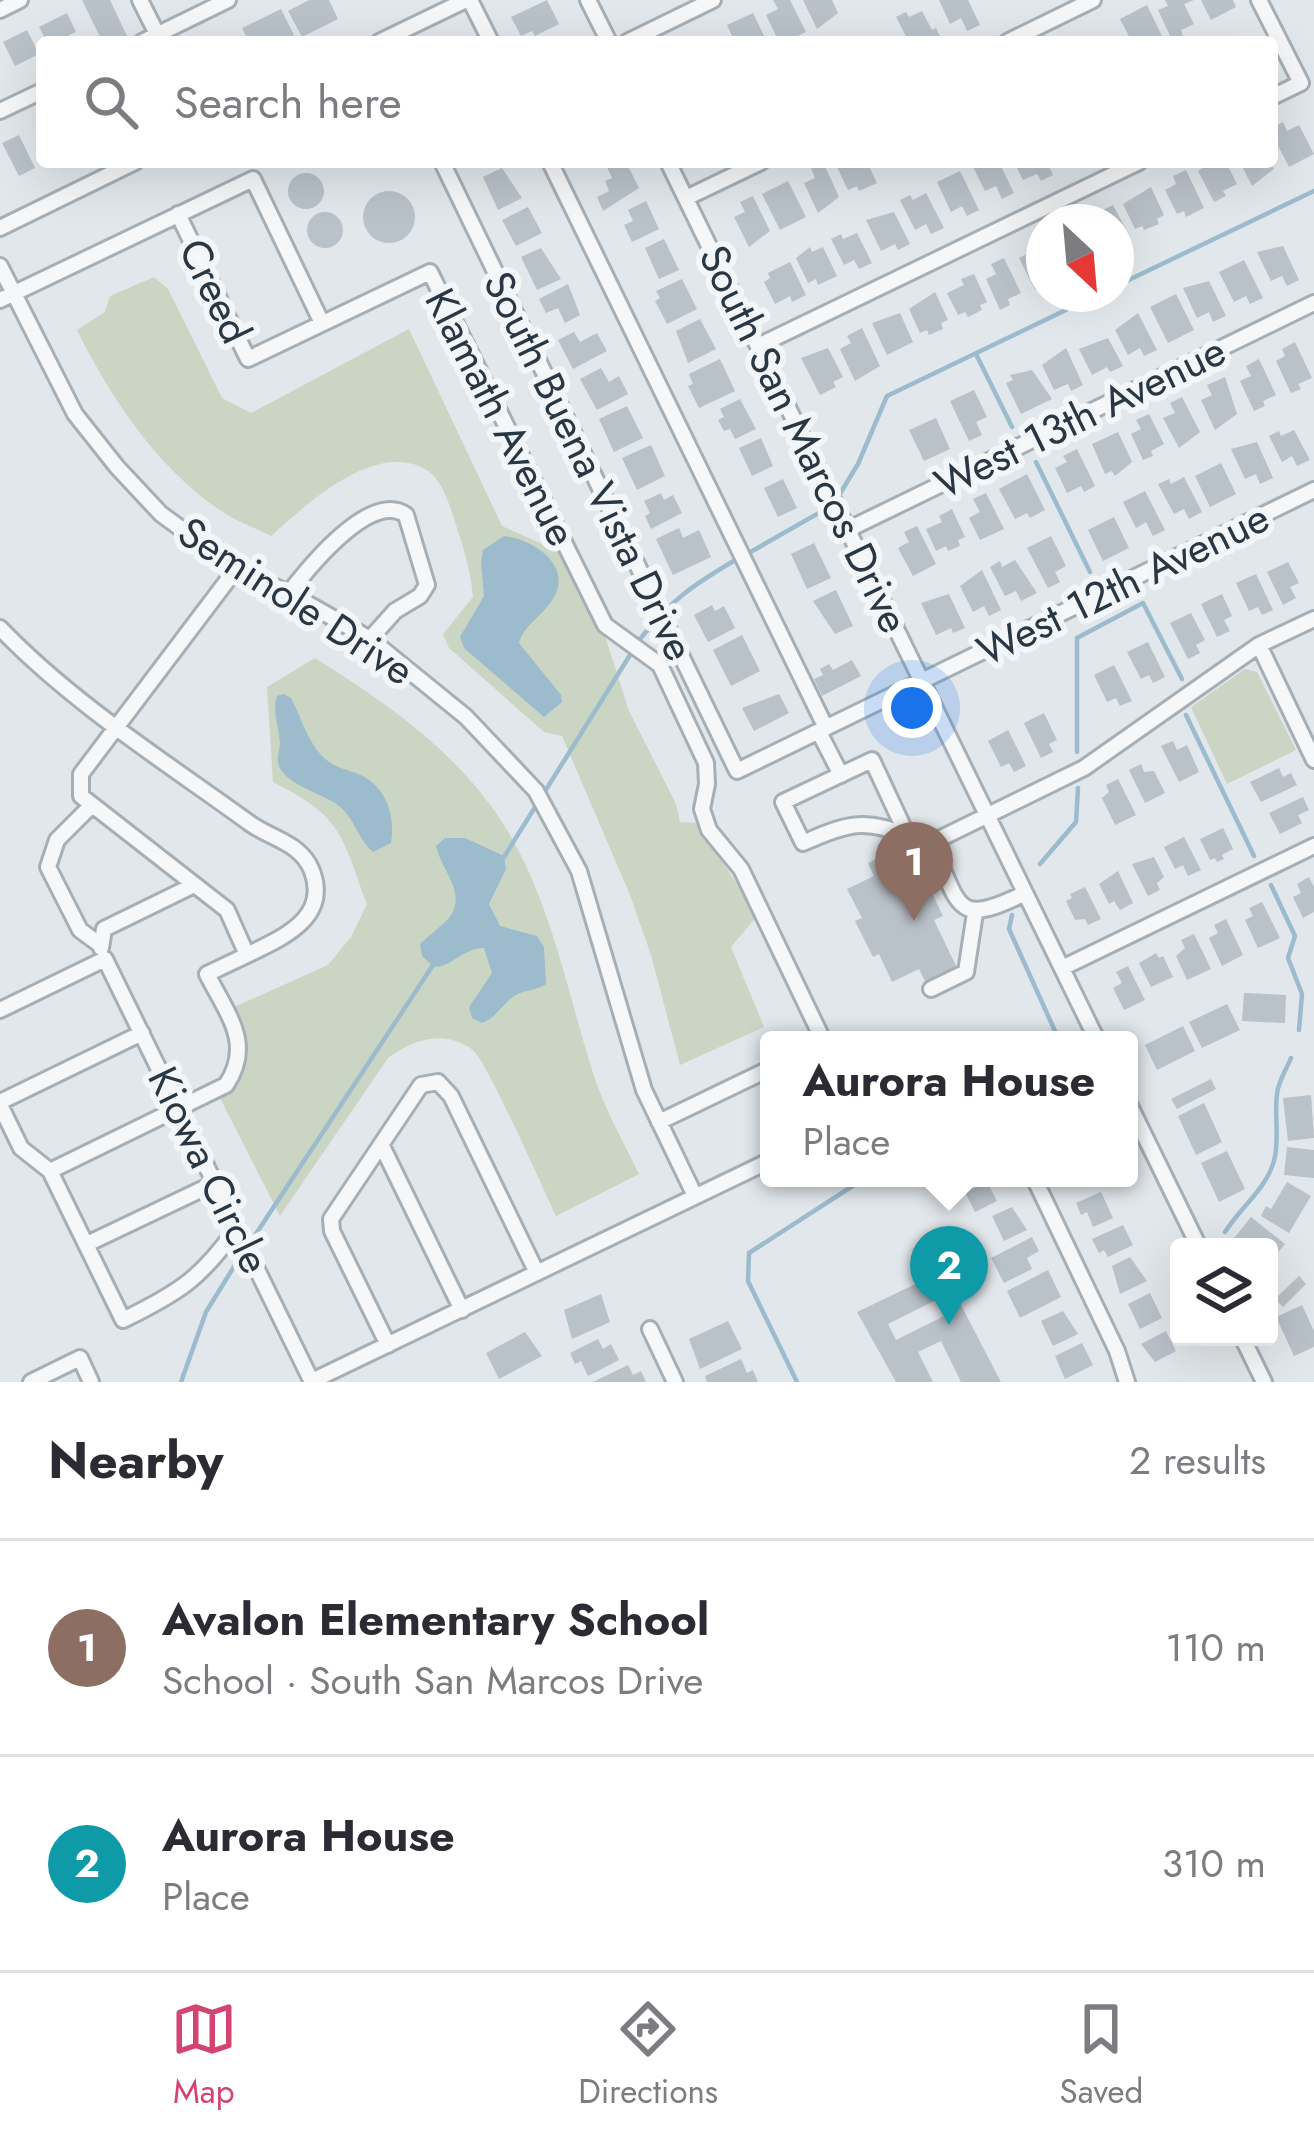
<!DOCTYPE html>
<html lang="en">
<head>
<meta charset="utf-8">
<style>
	:root { --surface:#fff; --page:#f7f7f7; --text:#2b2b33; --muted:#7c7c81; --line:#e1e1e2; --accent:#d44470 }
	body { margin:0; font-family:Jost,sans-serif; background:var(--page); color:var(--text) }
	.controls { position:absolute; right:36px; bottom:36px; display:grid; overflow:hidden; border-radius:12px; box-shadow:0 12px 48px #0002 }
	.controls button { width:108px; height:108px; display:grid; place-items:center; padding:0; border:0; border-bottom:3px solid var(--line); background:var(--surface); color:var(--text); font:60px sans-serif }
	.compass { position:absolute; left:1026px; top:204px; width:108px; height:108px; border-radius:50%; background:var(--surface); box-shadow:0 12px 48px #0002; rotate:154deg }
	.you { position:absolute; left:912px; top:708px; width:42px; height:42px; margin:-30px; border:9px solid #fff; border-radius:50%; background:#1a73e8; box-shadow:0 0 0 18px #1a73e833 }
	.badge { display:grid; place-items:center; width:78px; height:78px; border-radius:50%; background:var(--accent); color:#fff; font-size:39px; font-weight:700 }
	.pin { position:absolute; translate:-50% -99px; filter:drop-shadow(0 3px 6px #0008) }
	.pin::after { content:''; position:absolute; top:63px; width:42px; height:36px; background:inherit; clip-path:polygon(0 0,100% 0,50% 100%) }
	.popup { position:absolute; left:760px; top:1031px; width:378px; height:156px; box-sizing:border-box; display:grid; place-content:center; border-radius:12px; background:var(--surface); filter:drop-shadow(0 3px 9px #0005); font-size:39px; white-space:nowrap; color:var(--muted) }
	.popup b { font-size:45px; color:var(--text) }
	.popup::after { content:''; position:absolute; left:50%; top:100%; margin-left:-24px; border:24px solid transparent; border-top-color:var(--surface) }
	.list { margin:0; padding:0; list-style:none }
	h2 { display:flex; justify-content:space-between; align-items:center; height:156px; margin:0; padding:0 48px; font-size:51px }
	h2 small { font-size:39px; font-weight:400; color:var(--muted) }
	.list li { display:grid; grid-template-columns:78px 1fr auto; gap:36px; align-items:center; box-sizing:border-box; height:216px; padding:0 48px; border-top:3px solid var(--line) }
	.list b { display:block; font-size:45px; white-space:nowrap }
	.list p { margin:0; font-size:39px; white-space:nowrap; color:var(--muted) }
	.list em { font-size:39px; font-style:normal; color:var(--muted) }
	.icon { flex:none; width:66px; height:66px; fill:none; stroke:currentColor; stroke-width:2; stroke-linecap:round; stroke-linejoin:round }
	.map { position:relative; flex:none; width:1314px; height:1382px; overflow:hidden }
	.search { position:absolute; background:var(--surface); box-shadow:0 12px 48px #0002; left:36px; right:36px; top:36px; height:132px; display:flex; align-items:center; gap:30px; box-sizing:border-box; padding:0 42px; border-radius:12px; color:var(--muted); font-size:45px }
	.sheet { height:588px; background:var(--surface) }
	nav { display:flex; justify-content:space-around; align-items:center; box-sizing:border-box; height:168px; border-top:3px solid var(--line); background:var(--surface); font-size:33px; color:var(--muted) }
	nav a { display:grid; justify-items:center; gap:6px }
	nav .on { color:var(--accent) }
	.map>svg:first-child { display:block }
	.green { fill:#cbd5c3 }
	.water { fill:#9cbbcc }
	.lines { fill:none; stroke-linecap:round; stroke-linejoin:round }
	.stream { stroke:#9cbbcc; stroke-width:4.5 }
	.building { fill:#b9c1c9; fill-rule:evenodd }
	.minor-casing { stroke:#a7afb6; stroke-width:20 }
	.minor { stroke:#f5f7f9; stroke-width:14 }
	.labels { text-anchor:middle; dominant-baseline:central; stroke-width:12; stroke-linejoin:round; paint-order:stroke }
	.street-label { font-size:42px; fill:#293744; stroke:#f2f6f8 }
</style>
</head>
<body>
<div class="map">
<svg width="1314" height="1382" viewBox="0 0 1314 1382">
	<rect width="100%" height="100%" fill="#e2e7eb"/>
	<path class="green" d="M154,277L168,289L222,398L251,413L409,329L502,526L549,547L557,543L606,639L629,711L676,804L680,822L698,823L757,916L731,947L764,1027L680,1065L651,955L630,895L562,736L544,732L449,648L443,634L473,597C471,572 464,549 456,525C450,507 443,479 425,469C373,441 306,505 271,536C255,528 236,521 221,511C156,467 111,398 77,330L105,312L110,296Z
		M315,658C388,704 461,754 507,830C552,905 567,991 593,1073C604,1108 623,1141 639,1174L556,1216C544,1190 486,1060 473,1050C444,1029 414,1039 388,1058L280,1216L220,1098C256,1064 250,1051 232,1008L328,965L351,937L367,904C341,835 343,817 273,782L267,687Z
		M1245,669L1257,672L1296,750L1227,784L1191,707Z"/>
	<path class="water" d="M504,536C532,539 574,565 553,599C543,615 524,625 519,643L561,695L562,702L544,717L464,648L460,637L484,596L481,563L483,550Z
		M284,694L291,698C301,717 307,740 322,756C333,767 342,768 356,773C385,784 396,814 391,843L373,852C358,839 355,819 339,806C323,793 281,784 278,762C277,756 280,750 280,743C279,726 272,712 277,696Z
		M445,838H465L504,856L506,869L489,904L500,926L537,936L544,947L546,984C536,991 527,989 516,995C502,1003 498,1017 482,1023L472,1018L469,1007L492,973L484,948C463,948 452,967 434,967L422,956L420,944C429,935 441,927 449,918C468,893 441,870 436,846Z"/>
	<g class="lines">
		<path class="stream" d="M1116,286L1314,191
			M976,354L1012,427
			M1036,462L1090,572
			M838,497L858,464L887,396L1099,294
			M747,554L831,506
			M1186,715L1254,856
			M1077,752V638L1143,603L1182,679
			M504,857L640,639C672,599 693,585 737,559
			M1040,864L1076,822L1078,788
			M1271,885L1295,936L1288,958L1302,994L1299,1030
			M1012,915L1009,929L1059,1040
			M1225,1232C1240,1208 1266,1189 1274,1161C1280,1139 1274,1117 1277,1094C1278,1082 1286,1070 1291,1058
			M250,1243L435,962
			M181,1382L206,1312L243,1252
			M797,1382L748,1281L749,1253L865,1178"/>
	</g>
	<path class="building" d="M82,0H110L128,38L119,42H94L101,39Z
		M309,0H329L338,19L302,37L288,11Z
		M547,0L559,24L535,36L532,31L521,36L511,17Z
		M773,0H790L806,32L789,40L787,36L778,40L766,15L778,9Z
		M803,0H832L838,13L817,29Z
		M939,0H968L980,25L967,31L961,18L950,24Z
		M1165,0H1194L1184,4L1194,24L1181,30L1183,35L1172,40L1158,10L1168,6Z
		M1201,0H1233L1236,7L1211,20Z
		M1147,5L1162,36L1150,42H1132L1120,19Z
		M281,9L294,35L280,42H249L242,28Z
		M922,11L932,30L936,28L943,42H909L896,17L906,12L909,17Z
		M67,13L76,32L63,38L65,42H47L39,27Z
		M753,13L767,42H735L727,25Z
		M27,30L39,54L15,66L3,42Z
		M1283,122L1287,131L1299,125L1314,154L1289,167L1272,134V128Z
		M19,135L35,168L19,176L2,143Z
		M613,162H626L639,188L603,211L597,197L609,191L605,181L612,178L606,165Z
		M823,162L839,197L818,213L804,183L815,178L811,168Z
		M843,162H867L877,183L859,191L857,186L848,190L836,165Z
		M978,162H999L1014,193L1002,199L996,186L985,191L972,165Z
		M1014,162H1047L1053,175L1041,181L1037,174L1023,180Z
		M1211,162H1226L1237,184L1223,191L1226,196L1214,202L1198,171Z
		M1240,162H1270L1274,169L1252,186Z
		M502,168L522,198L498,210L483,177Z
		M1186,170L1204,208L1186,217L1184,211L1177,214L1165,190L1176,184L1173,176Z
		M960,171L979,210L967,216L962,206L951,212L937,182Z
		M288 191a18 18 0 1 1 36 0a18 18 0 1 1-36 0Z
		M788,181L806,217L780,230L762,194Z
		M1151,187L1164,215L1157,219L1159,224L1144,230L1142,226L1135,229L1123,204Z
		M363 217a26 26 0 1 1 52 0a26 26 0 1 1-52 0Z
		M926,193L944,228L931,234L926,224L915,230L900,200L910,195L913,200Z
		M753,196L770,231L749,247L734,217L745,212L740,202Z
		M646,201L659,229L632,242L624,225L633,221L628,210Z
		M1113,205L1130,237L1116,244V222H1094L1104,217L1101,211Z
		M528,207L542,233L516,246L502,220Z
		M307 230a18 18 0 1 1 36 0a18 18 0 1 1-36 0Z
		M894,212L910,244L898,250L895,244L881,251L866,220Z
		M857,233L872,263L859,269L854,260L844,265L831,239L841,234L843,239Z
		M664,239L679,270L659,279L645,248Z
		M1042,239L1044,286L1035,290L1019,258L1031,252L1028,246Z
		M1283,246L1299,280L1287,286L1282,276L1271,281L1257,252Z
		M810,247L812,252L823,247L837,276L818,285L816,279L808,283L796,258Z
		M541,248L561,279L537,290L521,257Z
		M1004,258L1021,293L1008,299L1010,305L1000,310L986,279L996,274L991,264Z
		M1244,260L1263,298L1250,304L1246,296L1234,302L1219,272Z
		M790,262L806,295L792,302L790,296L775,304L764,282L770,278L768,273Z
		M974,274L987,302L980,305L982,310L968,317L965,312L958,315L947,293L964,285L961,279Z
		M682,279L697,309L667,324L655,301L660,298L656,291Z
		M1209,281L1226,316L1213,322L1209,312L1197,318L1183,288Z
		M568,284L580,315L565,323L558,308L546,313L539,299Z
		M935,292L948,320L941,323L943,329L929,335L927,330L920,333L909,309Z
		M1176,294L1194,330L1168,343L1150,307Z
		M900,313L913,342L887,355L872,323Z
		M1138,313L1157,350L1144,356L1140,348L1128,355L1115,330Z
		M700,319L716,349L688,363L676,331Z
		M862,328L880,366L855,381L840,349L851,343L847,336Z
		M574,332L580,342L597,333L607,351L573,369L558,340Z
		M1108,338L1123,366L1110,372L1107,367L1092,375L1079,349Z
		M1295,342L1312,378L1298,384L1301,389L1291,393L1276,361L1285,356L1282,349Z
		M828,348L843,377L833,382L836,387L820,395L801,358Z
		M1066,348L1083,385L1071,391L1068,384L1054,390L1042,365Z
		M720,359L735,391L699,408L688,386L693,384L689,374Z
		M1259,359L1276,395L1263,401L1265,406L1254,411L1240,381L1251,376L1246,366Z
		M601,368L609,382L619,376L628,394L597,410L580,379Z
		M1032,370L1052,399L1021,414L1006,383L1013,380L1010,375Z
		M1225,377L1237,414L1215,430L1201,400L1212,395L1207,385Z
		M974,390L987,417L976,422L982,435L969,441L950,401Z
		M1182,397L1200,432L1179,448L1163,418L1175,413L1170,403Z
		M740,399L756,429L735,439L730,429L724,431L718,420L724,417L720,409Z
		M627,406L643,438L614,452L599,419Z
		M1149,414L1164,444L1151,451L1153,456L1143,460L1131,434L1141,429L1136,420Z
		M936,418L950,449L924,461L909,430Z
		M1294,430L1310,460L1297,466L1292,456L1282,462L1269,436L1279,431L1281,436Z
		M1118,432L1132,462L1115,476L1112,471L1105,474L1092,444Z
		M761,438L773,466L752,476L739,448Z
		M1257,442L1273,478L1260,484L1256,474L1245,479L1231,449Z
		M651,445L665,476L637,490L622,458Z
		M1077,449L1095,486L1084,492L1081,486L1067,493L1055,468L1067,462L1063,456Z
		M1221,463L1236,494L1210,507L1195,476Z
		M1027,474L1045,510L1030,518L1027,513L1015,519L999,489Z
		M1184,477L1202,512L1189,519L1184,509L1174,514L1158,484L1169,479L1171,484Z
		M783,479L797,508L778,517L764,488Z
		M1145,491L1165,530L1153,536L1146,522L1136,528L1123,502Z
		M661,493L664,500L673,495L682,513L651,529L645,516L650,513L644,501Z
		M986,493L1004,529L980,540L969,518L980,512L973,499Z
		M952,509L965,537L958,540L960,546L948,551L946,546L936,551L926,529L942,522L939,516Z
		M1114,517L1129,548L1103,561L1088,530Z
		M917,526L936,564L913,576L898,548L909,542L904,532Z
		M679,528L683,538L699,530L711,557L673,575L656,539Z
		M1051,536L1066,566L1055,572L1060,582L1048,588L1027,548Z
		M814,543L831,578L807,589L791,554Z
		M1015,560L1037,593L1021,601L1016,591L1005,596L990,567L1000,561L1002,567Z
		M1288,562L1299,583L1290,587L1296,598L1283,605L1267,572Z
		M982,570L1001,610L989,616L984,606L973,612L960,586Z
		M1256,574L1273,610L1262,615L1258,607L1249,611L1236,583Z
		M836,590L853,626L835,634L813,601Z
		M949,594L965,628L953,633L951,628L936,635L921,603Z
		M1222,594L1232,616L1224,620L1230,631L1217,637L1201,604Z
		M712,605L715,611L724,606L735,628L708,642L694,615Z
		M1191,613L1205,640L1196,645L1200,653L1188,659L1170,623Z
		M742,635L760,671L731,686L713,650Z
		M1148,642L1165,677L1153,683L1149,675L1141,679L1127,652Z
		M852,660L861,676L822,696L814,679L823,675L820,669L829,664L833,670Z
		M1114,665L1132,701L1120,706L1116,698L1107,702L1094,675Z
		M779,694L789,713L754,731L742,708Z
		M1044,713L1057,740L1049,744L1053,752L1041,758L1024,723Z
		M1008,730L1026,766L1014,772L1009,763L1001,767L988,741Z
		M1173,741L1177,750L1187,745L1199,772L1179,782L1161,746Z
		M1141,764L1144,772L1154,771L1165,793L1145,803L1129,770Z
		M1279,768L1283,777L1291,773L1297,785L1261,802L1250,782Z
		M1118,779L1136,815L1115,825L1102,798L1109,792L1106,785Z
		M1303,797L1309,810L1298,815L1302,823L1280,834L1269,813Z
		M1223,828L1233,849L1222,855L1224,859L1217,862L1215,858L1210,860L1200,839Z
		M1184,837L1201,870L1188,876L1183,865L1175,869L1164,847Z
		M899,848L924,895L931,891L943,916L934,920L957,968L926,983L919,969L892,982L879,954L873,957L855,921L862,918L847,889L874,876L868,863Z
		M1154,857L1164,877L1157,883L1160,890L1148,896L1132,864Z
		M1118,871L1133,903L1120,910L1114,901L1109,904L1099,884Z
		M1309,877L1314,887V912L1303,918L1293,897L1301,893L1297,884Z
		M1085,887L1101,919L1088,925L1085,919L1075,920L1066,901L1072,898L1070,894Z
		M1262,902L1280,938L1258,948L1245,920L1253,916L1249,908Z
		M1226,919L1243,955L1222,966L1209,938L1218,933L1214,925Z
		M1194,934L1211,969L1187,980L1176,956L1185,948L1181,940Z
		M1156,953L1159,958L1163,956L1173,977L1151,987L1139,963Z
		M1128,966L1145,1000L1124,1010L1113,988L1122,983L1116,972Z
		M1244,993L1286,995L1285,1023L1242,1021Z
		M1227,1004L1240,1030L1202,1048L1189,1022Z
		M1183,1026L1195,1051L1157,1070L1145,1045Z
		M1211,1079L1216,1089L1177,1109L1171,1099Z
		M1311,1095L1314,1138L1288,1141L1283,1098Z
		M1204,1103L1222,1142L1196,1155L1178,1116Z
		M1287,1147L1314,1150V1178L1284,1175Z
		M1227,1151L1245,1189L1219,1202L1201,1163Z
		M987,1182L997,1201L975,1212L965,1192Z
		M1287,1182L1311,1196L1289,1233L1261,1216L1266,1206L1271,1209Z
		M1101,1192L1113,1218L1093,1227L1087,1212L1081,1215L1076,1203Z
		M1012,1207L1027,1230L1004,1241L992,1216Z
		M1251,1217L1285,1244L1269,1263V1247H1244L1234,1238Z
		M1123,1225L1133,1245L1108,1257L1104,1250L1099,1253L1092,1239Z
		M1032,1237L1039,1251L1027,1258L1032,1269L1004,1283L991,1258Z
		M1130,1257L1147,1281L1120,1294L1112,1266Z
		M947,1269L962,1307L1001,1382H961L941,1341L918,1352L933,1382H896L857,1312ZM938,1299L946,1315L896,1340L888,1324Z
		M1048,1270L1061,1297L1020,1318L1007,1291Z
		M1299,1276L1306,1284L1283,1307L1275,1299Z
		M1150,1293L1162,1318L1140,1329L1128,1304Z
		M601,1294L610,1322L572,1339L564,1310Z
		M1302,1305L1314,1331V1347L1294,1356L1276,1317Z
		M1063,1311L1078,1334L1053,1346L1041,1321Z
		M728,1321L742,1349L700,1369L689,1339Z
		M1166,1331L1176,1351L1155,1362L1141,1344Z
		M525,1332L542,1356L499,1379L486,1353Z
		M598,1339L603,1349L611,1344L619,1360L588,1376L581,1361L575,1364L570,1353Z
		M1082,1343L1093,1365L1065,1379L1055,1356Z
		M741,1359L747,1373L753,1370L758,1382H707L705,1376Z
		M628,1365L633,1375L641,1371L646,1382H593Z"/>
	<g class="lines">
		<defs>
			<path id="minor" d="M140,0L161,42
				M470,0L491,42
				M588,0L609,42
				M1259,0L1301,83L1272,97
				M0,10L20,0
				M142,42L228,0
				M379,42L466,0
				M627,42L713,0
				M1007,42L1093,0
				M0,111L42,91
				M442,162L737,771L1314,490
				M550,162L826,728
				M668,162L1097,1040
				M686,198L761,162
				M178,214L248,359L430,272L605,625L660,665L706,763L707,784L702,809L709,830L741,869L823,1040
				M0,228L135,162
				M0,266L75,414L117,467L161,514L236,569L289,593L370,639L466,717L536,791L579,871L644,1090L695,1196
				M0,300L253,179L322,323
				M758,346L1139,162
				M847,530L1314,303
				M289,593C309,567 371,490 406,515L427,585L420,596L395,611L370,639
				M0,628C72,703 164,761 248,822C270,839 301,842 312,871C330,919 281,938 247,955
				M1259,645L1314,760
				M819,732L841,775
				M91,806L57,840L48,867L80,930L99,944
				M907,835L872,760L783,802L803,843C864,815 869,823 931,843L1084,768L1259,645L1314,619
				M931,843C961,905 953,929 1025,893
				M101,948L104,929L192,886
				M1062,968L1314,846
				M931,989L966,972L975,913
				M0,1010L105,959L312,1382
				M0,1102L142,1033
				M1129,1104L1199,1247
				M0,1105L21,1148L50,1171L123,1320C180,1292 200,1279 237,1228
				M659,1122L769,1069
				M381,1144L462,1310
				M50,1171L226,1085C254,1044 227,1014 207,974L247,955L227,910L81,796V774L236,569
				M1034,1178L1117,1351L1127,1382
				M87,1244L215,1183
				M650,1329L675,1382
				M1242,1337L1264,1382
				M388,1345L332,1231L331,1219L421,1085L438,1082L451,1096L537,1273
				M312,1381L769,1161
				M31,1382L80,1358L91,1382"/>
		</defs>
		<use href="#minor" class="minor-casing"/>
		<use href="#minor" class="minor"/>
	</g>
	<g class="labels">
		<g class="street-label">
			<text transform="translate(215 291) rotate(64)">Creed</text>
			<text transform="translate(501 417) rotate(63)">Klamath Avenue</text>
			<text transform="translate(1080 417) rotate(-26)">West 13th Avenue</text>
			<text transform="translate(804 439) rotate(64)">South San Marcos Drive</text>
			<text transform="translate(589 466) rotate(64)">South Buena Vista Drive</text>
			<text transform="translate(1123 584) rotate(-26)">West 12th Avenue</text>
			<text transform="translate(296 601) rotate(33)">Seminole Drive</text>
			<text transform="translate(209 1170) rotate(64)">Kiowa Circle</text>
		</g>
	</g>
</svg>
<div class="controls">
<button><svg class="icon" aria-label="layers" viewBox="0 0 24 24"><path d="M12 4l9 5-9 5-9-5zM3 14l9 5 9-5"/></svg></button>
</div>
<svg class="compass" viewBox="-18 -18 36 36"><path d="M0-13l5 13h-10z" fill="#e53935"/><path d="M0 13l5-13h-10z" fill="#7c7c81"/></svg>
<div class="you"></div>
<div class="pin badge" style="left:914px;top:921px;background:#8d6e63">1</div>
<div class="pin badge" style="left:949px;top:1325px;background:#0f9aa8">2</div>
<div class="popup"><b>Aurora House</b>Place</div>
<div class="search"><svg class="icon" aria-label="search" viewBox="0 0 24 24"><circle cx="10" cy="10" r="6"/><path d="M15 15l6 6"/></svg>Search here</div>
</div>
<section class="sheet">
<h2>Nearby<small>2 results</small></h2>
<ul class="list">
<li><span class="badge" style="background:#8d6e63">1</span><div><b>Avalon Elementary School</b><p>School · South San Marcos Drive</p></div><em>110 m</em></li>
<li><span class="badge" style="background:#0f9aa8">2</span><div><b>Aurora House</b><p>Place</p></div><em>310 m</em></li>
</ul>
</section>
<nav>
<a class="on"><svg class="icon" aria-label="map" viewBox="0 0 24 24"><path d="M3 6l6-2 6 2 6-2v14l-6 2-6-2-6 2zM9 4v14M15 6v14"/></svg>Map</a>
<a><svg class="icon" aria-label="directions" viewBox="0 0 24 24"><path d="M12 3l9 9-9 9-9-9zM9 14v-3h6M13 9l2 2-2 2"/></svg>Directions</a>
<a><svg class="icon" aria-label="saved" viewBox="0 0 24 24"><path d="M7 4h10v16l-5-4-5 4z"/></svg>Saved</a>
</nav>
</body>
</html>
